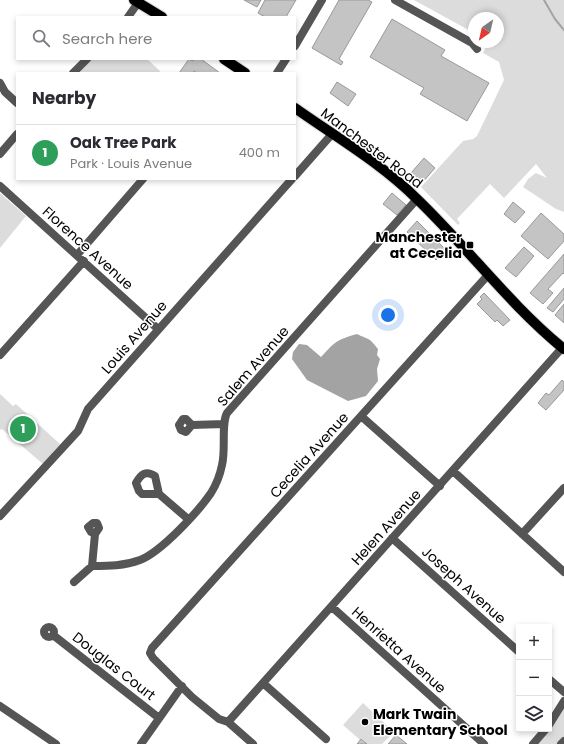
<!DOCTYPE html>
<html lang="en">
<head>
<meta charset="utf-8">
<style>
	:root { --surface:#fff; --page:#f2f2f3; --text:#2b2b33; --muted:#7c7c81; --line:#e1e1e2; --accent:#000 }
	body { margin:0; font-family:Poppins,sans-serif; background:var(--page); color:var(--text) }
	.controls { position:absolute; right:12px; bottom:12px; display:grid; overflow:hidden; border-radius:0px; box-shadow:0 2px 6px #0003 }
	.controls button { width:36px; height:36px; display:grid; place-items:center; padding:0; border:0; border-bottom:1px solid var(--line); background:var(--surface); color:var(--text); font:20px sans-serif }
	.compass { position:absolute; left:468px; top:12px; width:36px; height:36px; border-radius:50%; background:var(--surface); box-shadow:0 2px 6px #0003; rotate:214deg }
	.you { position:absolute; left:388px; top:315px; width:14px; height:14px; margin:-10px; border:3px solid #fff; border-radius:50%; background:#1a73e8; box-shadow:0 0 0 6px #1a73e833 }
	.badge { display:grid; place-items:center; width:26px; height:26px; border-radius:50%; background:var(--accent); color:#fff; font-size:13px; font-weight:700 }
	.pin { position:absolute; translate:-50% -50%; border:2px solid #fff; box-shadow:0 1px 4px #0006 }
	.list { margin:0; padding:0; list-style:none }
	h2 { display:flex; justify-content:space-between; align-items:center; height:52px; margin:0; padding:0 16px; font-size:17px }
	h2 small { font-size:13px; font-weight:400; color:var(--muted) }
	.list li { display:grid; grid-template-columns:26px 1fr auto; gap:12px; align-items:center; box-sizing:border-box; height:56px; padding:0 16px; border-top:1px solid var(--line) }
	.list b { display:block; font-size:15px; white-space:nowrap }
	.list p { margin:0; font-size:13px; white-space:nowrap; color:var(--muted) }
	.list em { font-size:13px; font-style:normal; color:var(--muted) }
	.icon { flex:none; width:22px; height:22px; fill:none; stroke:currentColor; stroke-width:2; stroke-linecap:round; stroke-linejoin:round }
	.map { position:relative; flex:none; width:564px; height:744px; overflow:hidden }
	.search { position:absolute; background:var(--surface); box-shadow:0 2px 6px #0003; left:16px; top:16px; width:280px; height:44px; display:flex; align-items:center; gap:10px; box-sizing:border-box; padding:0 14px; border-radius:0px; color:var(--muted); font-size:15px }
	.panel { position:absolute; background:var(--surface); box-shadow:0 2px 6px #0003; left:16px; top:72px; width:280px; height:108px; border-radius:0px }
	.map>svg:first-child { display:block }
	.green { fill:#dcdcdc }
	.water { fill:#a3a3a3 }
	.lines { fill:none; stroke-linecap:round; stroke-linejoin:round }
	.stream { stroke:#a3a3a3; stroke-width:2 }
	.building { fill:#c4c4c4; stroke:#999 }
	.major-casing { stroke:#dbdbdb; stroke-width:12 }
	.minor { stroke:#555; stroke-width:8 }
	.major { stroke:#000; stroke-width:10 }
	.poi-dot { fill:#000; stroke:#fff; stroke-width:1.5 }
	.labels { text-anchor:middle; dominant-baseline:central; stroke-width:3; stroke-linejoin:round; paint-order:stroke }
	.street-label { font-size:14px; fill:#000; stroke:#fff }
	.poi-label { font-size:14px; font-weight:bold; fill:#000; stroke:#fff; text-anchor:end }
</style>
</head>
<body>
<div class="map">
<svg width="564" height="744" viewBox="0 0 564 744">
	<rect width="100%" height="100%" fill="#fff"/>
	<path class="green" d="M414,0H564V212L556,209L523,187L528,179L536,173L547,178L536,164L504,198L490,184L457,219L460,223L458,225L421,187L463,141L473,139L477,136L504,80L499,62L483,53L485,49L484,42H498V18H474V33Z
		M91,59H147L160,71L159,73H77Z
		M0,193L26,216L0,248Z
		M0,394L13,406L16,404L60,444L43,464L2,429L0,430Z
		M363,703L394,732L382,744H367L362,739L360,740L343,725Z
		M564,708V736L558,744H538Z"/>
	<path class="water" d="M357,334C369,340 369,337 378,349L377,355L380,359L377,369L378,381L366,396L348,401L307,380L292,359L293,352L299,344L307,345L321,357C336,341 336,340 357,334Z"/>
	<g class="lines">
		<path class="stream" d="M544,0L555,19L564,30"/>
	</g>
	<path class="building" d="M244,0H261L257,7Z
		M265,0H296L286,17H265L258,13Z
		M339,0H368L372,2L339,59L343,62L341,65L312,48Z
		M392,19L445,50L441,56L489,83L467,121L420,94L424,88L370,57Z
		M189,59L193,61L194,59H201L220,73H197L194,71L193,73H179Z
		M337,82L356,94L348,106L330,93Z
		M424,158L435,168L422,183L411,173Z
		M392,193L406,205L397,215L383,204Z
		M513,202L525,212L515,223L504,214Z
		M541,213L564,234V241L548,259L521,236Z
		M417,221L446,250L436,260L407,232Z
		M524,247L534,256L516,277L505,268Z
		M564,254V274L563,273L548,289L553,293L543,304L530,293Z
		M564,288V299L553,312L547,308Z
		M484,293L510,320L503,326L497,320L495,322L477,304L482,299L480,297Z
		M564,304V323L555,315Z
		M562,380L564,382V390L546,410L538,403L546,393L549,395Z
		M396,735L407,744H388Z
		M361,739L367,744H357Z"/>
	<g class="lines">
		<defs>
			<path id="major" d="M134,0L162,17
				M224,59L245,73
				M295,108C336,137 381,163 417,199C468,248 510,305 564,349"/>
		</defs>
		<use href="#major" class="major-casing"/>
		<path class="minor" d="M395,0L472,43L477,49
			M128,17L140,0
			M295,46L322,0
			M73,73L87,59
			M277,73L286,59
			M0,83L5,92L17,103
			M0,154L17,134
			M295,176L332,134
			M0,186L158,329
			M77,255L143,179
			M0,355L84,261
			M361,416L440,486
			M192,425L186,432L181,430L179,425L183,419H186L192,425L224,424
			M453,471L564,572
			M159,494L155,476C146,470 141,474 136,483L139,491L142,494H159L188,519
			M0,516L78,431L88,409L292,179
			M522,534L564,488
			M392,538L519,652
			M92,566L95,534L91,532L88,527L93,523H97L99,528L95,534
			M74,582L92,566C109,566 124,566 140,560C161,552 198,512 211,493C216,485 220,475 222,465C226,450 221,424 227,413L417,199
			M332,607L484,744
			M44 632a5 5 0 1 1 10 0a5 5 0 1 1-10 0Z
			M53,635L159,718
			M549,679L564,692
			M263,683L326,739
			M0,706L56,744
			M228,722L562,348
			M549,725L564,701
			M141,744L182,686
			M253,744L228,722L219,719L192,697L153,658L150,653L152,648L488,275
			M533,744L546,729
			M561,744L564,741"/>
		<use href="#major" class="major"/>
	</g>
	<g class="poi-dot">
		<rect x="466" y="241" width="8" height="8" rx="2"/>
		<circle cx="365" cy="722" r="4"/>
	</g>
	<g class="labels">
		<g class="street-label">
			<text transform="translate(372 148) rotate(37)">Manchester Road</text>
			<text transform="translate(88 248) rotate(42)">Florence Avenue</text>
			<text transform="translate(134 337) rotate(-49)">Louis Avenue</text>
			<text transform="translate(253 366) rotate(-49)">Salem Avenue</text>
			<text transform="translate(309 455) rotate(-48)">Cecelia Avenue</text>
			<text transform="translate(386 527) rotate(-48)">Helen Avenue</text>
			<text transform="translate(464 585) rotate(42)">Joseph Avenue</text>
			<text transform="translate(399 650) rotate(42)">Henrietta Avenue</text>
			<text transform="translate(114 666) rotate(38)">Douglas Court</text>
		</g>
		<g class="poi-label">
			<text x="462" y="237">Manchester<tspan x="462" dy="16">at Cecelia</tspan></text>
			<text x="373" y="714" text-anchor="start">Mark Twain<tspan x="373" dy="16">Elementary School</tspan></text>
		</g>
	</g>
</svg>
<div class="controls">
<button>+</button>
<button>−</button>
<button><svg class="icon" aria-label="layers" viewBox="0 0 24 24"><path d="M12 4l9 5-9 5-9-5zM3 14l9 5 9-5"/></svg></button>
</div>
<svg class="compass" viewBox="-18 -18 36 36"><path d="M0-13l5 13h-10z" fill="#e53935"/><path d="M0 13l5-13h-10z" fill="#7c7c81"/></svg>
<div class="you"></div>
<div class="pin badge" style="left:23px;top:429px;background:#2e9e5b">1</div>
<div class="search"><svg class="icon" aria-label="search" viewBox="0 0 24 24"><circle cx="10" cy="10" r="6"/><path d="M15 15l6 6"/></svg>Search here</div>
<section class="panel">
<h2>Nearby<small></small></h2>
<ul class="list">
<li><span class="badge" style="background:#2e9e5b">1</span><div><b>Oak Tree Park</b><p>Park · Louis Avenue</p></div><em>400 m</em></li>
</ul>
</section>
</div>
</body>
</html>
